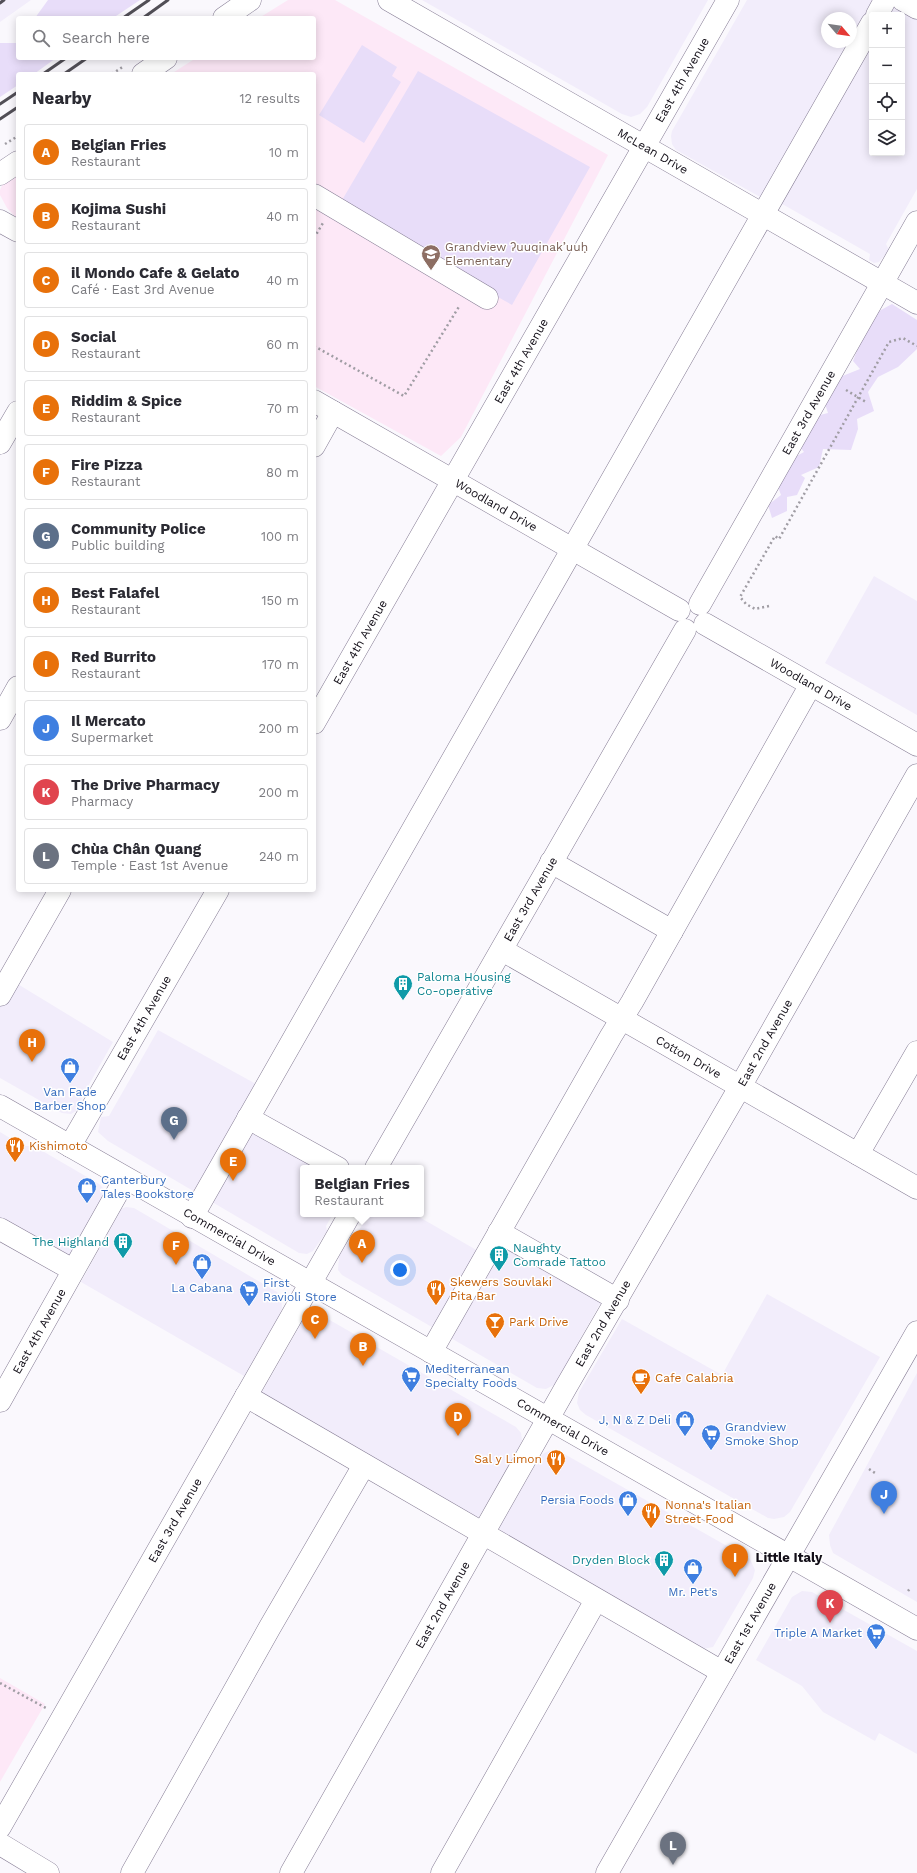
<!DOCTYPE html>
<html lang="en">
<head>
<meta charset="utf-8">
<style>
	:root { --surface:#fff; --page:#f7f7f7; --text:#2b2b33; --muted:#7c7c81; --line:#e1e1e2; --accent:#aa47ad }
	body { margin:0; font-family:"Work Sans",sans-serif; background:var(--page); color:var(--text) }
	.controls { position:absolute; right:12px; top:12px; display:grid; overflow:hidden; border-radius:4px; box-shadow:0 2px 10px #0003 }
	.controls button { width:36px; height:36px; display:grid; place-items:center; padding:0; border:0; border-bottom:1px solid var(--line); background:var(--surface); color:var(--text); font:20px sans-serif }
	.compass { position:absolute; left:821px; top:12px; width:36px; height:36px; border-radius:50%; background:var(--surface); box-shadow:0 2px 10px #0003; rotate:119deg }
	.you { position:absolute; left:400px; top:1270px; width:14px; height:14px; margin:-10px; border:3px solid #fff; border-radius:50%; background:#1a73e8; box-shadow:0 0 0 6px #1a73e833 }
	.badge { display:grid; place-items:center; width:26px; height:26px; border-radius:50%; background:var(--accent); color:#fff; font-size:13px; font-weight:700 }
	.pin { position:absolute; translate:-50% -33px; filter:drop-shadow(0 1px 2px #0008) }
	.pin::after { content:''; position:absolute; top:21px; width:14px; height:12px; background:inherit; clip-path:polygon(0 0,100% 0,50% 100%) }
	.popup { position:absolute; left:300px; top:1165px; width:124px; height:52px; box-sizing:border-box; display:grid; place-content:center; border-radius:4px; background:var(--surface); filter:drop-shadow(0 1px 3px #0005); font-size:13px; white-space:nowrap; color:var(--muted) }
	.popup b { font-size:15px; color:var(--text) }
	.popup::after { content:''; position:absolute; left:50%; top:100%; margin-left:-8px; border:8px solid transparent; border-top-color:var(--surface) }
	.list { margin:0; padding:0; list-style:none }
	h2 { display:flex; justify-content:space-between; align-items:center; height:52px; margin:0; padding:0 16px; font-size:17px }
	h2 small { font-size:13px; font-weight:400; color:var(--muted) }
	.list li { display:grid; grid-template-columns:26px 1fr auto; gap:12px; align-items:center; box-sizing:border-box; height:56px; margin:0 8px 8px; padding:0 8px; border:1px solid var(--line); border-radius:4px }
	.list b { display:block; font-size:15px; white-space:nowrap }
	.list p { margin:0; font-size:13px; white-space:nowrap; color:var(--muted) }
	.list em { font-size:13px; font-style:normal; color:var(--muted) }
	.icon { flex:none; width:22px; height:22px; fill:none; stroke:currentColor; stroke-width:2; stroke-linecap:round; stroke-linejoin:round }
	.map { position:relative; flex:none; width:917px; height:1873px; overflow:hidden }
	.search { position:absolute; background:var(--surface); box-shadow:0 2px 10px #0003; left:16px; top:16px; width:300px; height:44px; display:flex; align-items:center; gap:10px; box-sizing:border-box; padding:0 14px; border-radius:4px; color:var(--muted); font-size:15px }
	.panel { position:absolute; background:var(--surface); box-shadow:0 2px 10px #0003; left:16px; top:72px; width:300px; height:820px; border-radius:4px }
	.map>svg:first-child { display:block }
	.built { fill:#f2edfb; fill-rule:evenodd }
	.education { fill:#fde8f7 }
	.green { fill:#e8ddf9 }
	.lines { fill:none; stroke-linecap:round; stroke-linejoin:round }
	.minor-casing { stroke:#857c94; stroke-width:23 }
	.major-casing { stroke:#857c94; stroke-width:23 }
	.path { stroke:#a09da4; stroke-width:2.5; stroke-dasharray:2 3; stroke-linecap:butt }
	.minor { stroke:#fff; stroke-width:22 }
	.major { stroke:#fff; stroke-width:22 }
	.rail { stroke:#524f57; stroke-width:3 }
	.labels { text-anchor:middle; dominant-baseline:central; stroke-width:3; stroke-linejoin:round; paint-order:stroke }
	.street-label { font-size:12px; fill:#120e17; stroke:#fff }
	.education-label { font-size:12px; fill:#785e54; stroke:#fff; text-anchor:start }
	.culture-label { font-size:12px; fill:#0d838f; stroke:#fff; text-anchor:start }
	.shop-label { font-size:12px; fill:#366cbe; stroke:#fff; text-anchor:start }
	.food-label { font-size:12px; fill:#c56008; stroke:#fff; text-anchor:start }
	.neighbourhood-label { font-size:13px; font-weight:bold; fill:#120e17; stroke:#fff }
</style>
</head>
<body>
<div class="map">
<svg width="917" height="1873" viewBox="0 0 917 1873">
	<rect width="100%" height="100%" fill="#faf8fd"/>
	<path class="built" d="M0,0H31L0,22Z
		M422,0H708L647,107L640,114L631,117L622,114Z
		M747,0H917V189L886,244L889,250L879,262L874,263L869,260L870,254L784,205L762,198L676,150L672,144L671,136L672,131ZM872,15H902V153H872ZM827,18H851V42H827Z
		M874,576L917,601V715L825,663Z
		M16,983L113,1042L82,1097L81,1103L76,1111L71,1114L62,1113L0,1078V990Z
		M158,1030L265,1089L248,1118L338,1168H303V1214H333L326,1226L327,1231L313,1251L307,1254L299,1253L108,1141L98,1132L101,1117L109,1116Z
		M0,1132L23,1146H34L99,1184L104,1189L105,1195L68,1262L0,1223Z
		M126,1207L134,1208L277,1292L281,1296L282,1308L279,1316L244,1376L81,1282L118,1215L121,1209Z
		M368,1214H414L485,1255L499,1232L606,1293L571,1355L572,1363L556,1384L546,1389L537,1388L342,1275L338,1270L339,1257L347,1243L353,1241Z
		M767,1294L880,1357L790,1512L784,1517L774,1519L768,1518L586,1415L580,1410L577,1403L579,1392L622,1319L722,1375Z
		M312,1314L321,1315L516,1427L521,1433L522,1440L520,1445L479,1517L462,1514L261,1394L302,1322L305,1317Z
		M917,1373V1602L833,1553L830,1545L829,1535Z
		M552,1450L559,1451L750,1559L755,1570L753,1578L713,1647L702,1649L507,1537L499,1528L540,1457L544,1453Z
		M802,1591L812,1592L917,1651V1754L879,1733L875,1741L823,1712L802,1686L756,1660L792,1597Z"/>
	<path class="education" d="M288,0H335L608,155L461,437L441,456L314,386V74H171L196,58H314V18H259Z
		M18,170V220L7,208L0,195V190L4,181Z
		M0,1678L45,1704L0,1782Z"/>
	<path class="green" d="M48,0H140L113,18H35Z
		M0,43H18V58H56L34,74H18V85L0,97Z
		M362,45L397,67L392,76L401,82L364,143L319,115Z
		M418,71L590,167L512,305L338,207Z
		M892,304L917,320V349L898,367L878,377L868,392L874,411L857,419L858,429L851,450L823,449L819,467L801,475L805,478L797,495L787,497V511L772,518L768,505L781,495L778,487L793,458L804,452L800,447L816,416L828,413L825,404L840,377L860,369L853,361L870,316Z"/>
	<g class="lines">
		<defs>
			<g id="minor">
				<path id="s1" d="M389,0L917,303"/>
				<path d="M903,0L917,8"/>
				<path d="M877,15L885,0"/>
				<path d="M224,18L250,0"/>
				<path d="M143,74L166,58"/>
				<path d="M0,174L18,162"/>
				<path d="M314,195L487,298"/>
				<path d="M0,221L18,231"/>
				<path id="s2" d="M314,401L679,610"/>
				<path d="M0,443L18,412"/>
				<path d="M314,446L333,412"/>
				<path id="s3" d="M700,604L917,222"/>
				<path id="s4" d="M705,624L917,745"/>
				<path d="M0,719L18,687"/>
				<path id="s5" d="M314,723L728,0"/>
				<path d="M551,862L672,931"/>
				<path id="s6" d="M502,950L917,1188"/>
				<path d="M0,995L60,890"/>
				<path id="s7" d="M0,1106L917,1629"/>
				<path d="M248,1118L338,1168"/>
				<path id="s8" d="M70,1146L218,890"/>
				<path d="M858,1154L917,1052"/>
				<path id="s9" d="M376,1168L685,630"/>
				<path d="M192,1217L872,23"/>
				<path d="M0,1229L73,1270"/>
				<path d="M499,1232L618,1300"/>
				<path d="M431,1352L611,1036L632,1002L810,686"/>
				<path d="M246,1396L722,1672"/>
				<path id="s10" d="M0,1401L125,1179"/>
				<path id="s11" d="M0,1827L350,1214"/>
				<path d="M0,1844L48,1873"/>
				<path d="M132,1873L270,1627L364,1465"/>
				<path id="s12" d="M291,1873L566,1387L740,1087L917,775"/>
				<path d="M442,1873L596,1600"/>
			</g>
			<g id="major">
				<path id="s13" d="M607,1873L917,1332"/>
			</g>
		</defs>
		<use href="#minor" class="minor-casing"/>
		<use href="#major" class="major-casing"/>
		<path class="path" d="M112,74L124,66
			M5,144L18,136
			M314,238L323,223
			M314,346L404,396L460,305
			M846,390L866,402
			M769,606L755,609L746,604L740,597L775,536L779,539L889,342L903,338L917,346
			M869,1469L875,1473
			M908,1591L911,1587
			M0,1683L46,1708"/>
		<use href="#minor" class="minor"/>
		<use href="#major" class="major"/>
		<path class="rail" d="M0,3L4,0
			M123,18L149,0
			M143,18L168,0
			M43,74L66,58
			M64,74L87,58
			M0,104L18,92
			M0,119L18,107"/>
	</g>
	<defs>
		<symbol id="school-pin" viewBox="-11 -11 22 30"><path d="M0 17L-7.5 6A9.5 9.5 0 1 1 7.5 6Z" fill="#8d6e63" stroke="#fff"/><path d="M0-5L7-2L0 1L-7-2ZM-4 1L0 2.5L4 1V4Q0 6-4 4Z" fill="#fff"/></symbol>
		<symbol id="building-pin" viewBox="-11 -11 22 30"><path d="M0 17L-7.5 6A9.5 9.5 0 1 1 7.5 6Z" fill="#0f9aa8" stroke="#fff"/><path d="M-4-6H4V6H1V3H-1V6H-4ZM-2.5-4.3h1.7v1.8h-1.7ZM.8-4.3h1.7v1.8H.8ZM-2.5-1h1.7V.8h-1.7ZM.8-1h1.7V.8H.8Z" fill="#fff"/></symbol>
		<symbol id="shop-pin" viewBox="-11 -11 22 30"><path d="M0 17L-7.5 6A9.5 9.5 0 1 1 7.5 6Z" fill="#3f7fe0" stroke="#fff"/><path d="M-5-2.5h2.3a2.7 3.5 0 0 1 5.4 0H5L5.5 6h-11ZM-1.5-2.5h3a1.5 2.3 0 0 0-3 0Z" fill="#fff"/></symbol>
		<symbol id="restaurant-pin" viewBox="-11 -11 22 30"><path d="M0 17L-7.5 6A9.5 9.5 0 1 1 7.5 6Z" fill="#e8710a" stroke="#fff"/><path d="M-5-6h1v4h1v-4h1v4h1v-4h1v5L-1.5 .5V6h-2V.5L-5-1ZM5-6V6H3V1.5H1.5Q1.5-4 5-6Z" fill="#fff"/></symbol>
		<symbol id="supermarket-pin" viewBox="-11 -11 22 30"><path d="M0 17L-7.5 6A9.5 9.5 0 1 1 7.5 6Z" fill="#3f7fe0" stroke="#fff"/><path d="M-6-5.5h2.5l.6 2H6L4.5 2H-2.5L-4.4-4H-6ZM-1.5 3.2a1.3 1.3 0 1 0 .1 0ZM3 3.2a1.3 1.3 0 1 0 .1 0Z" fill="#fff"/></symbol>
		<symbol id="bar-pin" viewBox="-11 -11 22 30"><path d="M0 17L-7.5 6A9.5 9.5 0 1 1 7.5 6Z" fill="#e8710a" stroke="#fff"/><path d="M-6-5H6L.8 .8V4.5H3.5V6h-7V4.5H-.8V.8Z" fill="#fff"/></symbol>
		<symbol id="cafe-pin" viewBox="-11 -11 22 30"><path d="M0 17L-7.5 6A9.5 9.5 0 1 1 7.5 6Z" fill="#e8710a" stroke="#fff"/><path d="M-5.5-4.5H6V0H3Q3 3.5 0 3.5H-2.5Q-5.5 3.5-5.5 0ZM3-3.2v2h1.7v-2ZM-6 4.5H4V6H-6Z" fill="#fff"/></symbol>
	</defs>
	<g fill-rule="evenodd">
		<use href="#school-pin" x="420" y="243" width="22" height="30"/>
		<use href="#building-pin" x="392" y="973" width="22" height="30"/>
		<use href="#shop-pin" x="59" y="1056" width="22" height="30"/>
		<use href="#restaurant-pin" x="4" y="1135" width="22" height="30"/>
		<use href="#shop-pin" x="76" y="1176" width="22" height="30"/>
		<use href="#building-pin" x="112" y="1231" width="22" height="30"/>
		<use href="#building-pin" x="488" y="1244" width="22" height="30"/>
		<use href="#shop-pin" x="191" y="1252" width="22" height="30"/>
		<use href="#restaurant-pin" x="425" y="1278" width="22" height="30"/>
		<use href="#supermarket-pin" x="238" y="1279" width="22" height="30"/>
		<use href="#bar-pin" x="484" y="1311" width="22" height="30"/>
		<use href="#supermarket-pin" x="400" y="1365" width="22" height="30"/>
		<use href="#cafe-pin" x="630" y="1367" width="22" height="30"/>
		<use href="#shop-pin" x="674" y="1409" width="22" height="30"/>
		<use href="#supermarket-pin" x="700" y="1423" width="22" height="30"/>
		<use href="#restaurant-pin" x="545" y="1448" width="22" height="30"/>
		<use href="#shop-pin" x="617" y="1489" width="22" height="30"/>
		<use href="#restaurant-pin" x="640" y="1501" width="22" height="30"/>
		<use href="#building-pin" x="653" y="1549" width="22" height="30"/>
		<use href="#shop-pin" x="682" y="1557" width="22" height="30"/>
		<use href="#supermarket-pin" x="865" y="1622" width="22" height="30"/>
	</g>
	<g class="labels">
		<g class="street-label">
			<text stroke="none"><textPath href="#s5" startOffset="741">East 4th Avenue</textPath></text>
			<text stroke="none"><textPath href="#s1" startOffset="304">McLean Drive</textPath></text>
			<text stroke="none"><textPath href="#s5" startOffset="417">East 4th Avenue</textPath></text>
			<text stroke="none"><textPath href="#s3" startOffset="220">East 3rd Avenue</textPath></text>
			<text stroke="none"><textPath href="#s2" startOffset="210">Woodland Drive</textPath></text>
			<text stroke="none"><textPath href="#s5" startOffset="93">East 4th Avenue</textPath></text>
			<text stroke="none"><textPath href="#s4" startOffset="122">Woodland Drive</textPath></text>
			<text stroke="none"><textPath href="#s9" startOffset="310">East 3rd Avenue</textPath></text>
			<text stroke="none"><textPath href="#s8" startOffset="148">East 4th Avenue</textPath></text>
			<text stroke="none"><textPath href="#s12" startOffset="956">East 2nd Avenue</textPath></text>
			<text stroke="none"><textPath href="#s6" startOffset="215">Cotton Drive</textPath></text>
			<text stroke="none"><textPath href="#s7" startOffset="264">Commercial Drive</textPath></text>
			<text stroke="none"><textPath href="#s12" startOffset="632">East 2nd Avenue</textPath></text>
			<text stroke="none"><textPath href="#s10" startOffset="80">East 4th Avenue</textPath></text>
			<text stroke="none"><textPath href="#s7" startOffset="648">Commercial Drive</textPath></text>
			<text stroke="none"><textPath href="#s11" startOffset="353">East 3rd Avenue</textPath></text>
			<text stroke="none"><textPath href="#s12" startOffset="308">East 2nd Avenue</textPath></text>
			<text stroke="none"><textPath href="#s13" startOffset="288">East 1st Avenue</textPath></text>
		</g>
		<g class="education-label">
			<text x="445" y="247">Grandview ʔuuqinak’uuḥ<tspan x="445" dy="14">Elementary</tspan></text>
		</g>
		<g class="culture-label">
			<text x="417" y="977">Paloma Housing<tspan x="417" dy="14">Co-operative</tspan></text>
			<text x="109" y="1242" text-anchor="end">The Highland</text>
			<text x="513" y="1248">Naughty<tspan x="513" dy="14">Comrade Tattoo</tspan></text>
			<text x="650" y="1560" text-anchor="end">Dryden Block</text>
		</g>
		<g class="shop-label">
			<text x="70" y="1092" text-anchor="middle">Van Fade<tspan x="70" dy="14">Barber Shop</tspan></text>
			<text x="101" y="1180">Canterbury<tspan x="101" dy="14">Tales Bookstore</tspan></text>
			<text x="263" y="1283">First<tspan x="263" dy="14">Ravioli Store</tspan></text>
			<text x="202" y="1288" text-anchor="middle">La Cabana</text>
			<text x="425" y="1369">Mediterranean<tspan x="425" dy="14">Specialty Foods</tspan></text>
			<text x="671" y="1420" text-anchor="end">J, N &amp; Z Deli</text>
			<text x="725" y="1427">Grandview<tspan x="725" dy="14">Smoke Shop</tspan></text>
			<text x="614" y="1500" text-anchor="end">Persia Foods</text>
			<text x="693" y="1592" text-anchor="middle">Mr. Pet's</text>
			<text x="862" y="1633" text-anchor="end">Triple A Market</text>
		</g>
		<g class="food-label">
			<text x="29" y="1146">Kishimoto</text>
			<text x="450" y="1282">Skewers Souvlaki<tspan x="450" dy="14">Pita Bar</tspan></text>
			<text x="509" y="1322">Park Drive</text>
			<text x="655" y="1378">Cafe Calabria</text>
			<text x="542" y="1459" text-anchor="end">Sal y Limon</text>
			<text x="665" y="1505">Nonna's Italian<tspan x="665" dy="14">Street Food</tspan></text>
		</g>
		<g class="neighbourhood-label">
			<text x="789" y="1557">Little Italy</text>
		</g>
	</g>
</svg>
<div class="controls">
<button>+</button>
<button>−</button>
<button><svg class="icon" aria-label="locate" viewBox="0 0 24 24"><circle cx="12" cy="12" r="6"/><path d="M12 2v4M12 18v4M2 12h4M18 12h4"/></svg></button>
<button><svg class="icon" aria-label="layers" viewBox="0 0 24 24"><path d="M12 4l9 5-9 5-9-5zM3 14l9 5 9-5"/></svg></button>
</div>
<svg class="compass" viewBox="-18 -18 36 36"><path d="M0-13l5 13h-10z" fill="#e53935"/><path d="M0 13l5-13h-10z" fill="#7c7c81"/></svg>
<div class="you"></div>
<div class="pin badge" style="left:362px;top:1263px;background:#e8710a">A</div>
<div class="popup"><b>Belgian Fries</b>Restaurant</div>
<div class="pin badge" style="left:363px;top:1366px;background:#e8710a">B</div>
<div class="pin badge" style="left:315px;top:1339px;background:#e8710a">C</div>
<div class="pin badge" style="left:458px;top:1436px;background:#e8710a">D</div>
<div class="pin badge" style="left:233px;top:1181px;background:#e8710a">E</div>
<div class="pin badge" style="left:176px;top:1265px;background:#e8710a">F</div>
<div class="pin badge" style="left:174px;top:1140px;background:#5c6f8a">G</div>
<div class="pin badge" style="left:32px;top:1062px;background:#e8710a">H</div>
<div class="pin badge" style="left:735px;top:1577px;background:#e8710a">I</div>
<div class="pin badge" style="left:884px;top:1514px;background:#3f7fe0">J</div>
<div class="pin badge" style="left:830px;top:1623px;background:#e0444e">K</div>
<div class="pin badge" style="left:673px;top:1865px;background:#6b7280">L</div>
<div class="search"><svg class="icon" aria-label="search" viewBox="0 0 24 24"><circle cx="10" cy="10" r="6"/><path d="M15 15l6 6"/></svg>Search here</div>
<section class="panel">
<h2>Nearby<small>12 results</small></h2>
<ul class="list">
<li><span class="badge" style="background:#e8710a">A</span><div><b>Belgian Fries</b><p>Restaurant</p></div><em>10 m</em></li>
<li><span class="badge" style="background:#e8710a">B</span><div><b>Kojima Sushi</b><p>Restaurant</p></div><em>40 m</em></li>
<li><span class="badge" style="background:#e8710a">C</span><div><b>il Mondo Cafe &amp; Gelato</b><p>Café · East 3rd Avenue</p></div><em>40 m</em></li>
<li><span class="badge" style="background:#e8710a">D</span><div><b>Social</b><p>Restaurant</p></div><em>60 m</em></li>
<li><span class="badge" style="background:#e8710a">E</span><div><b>Riddim &amp; Spice</b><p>Restaurant</p></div><em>70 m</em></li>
<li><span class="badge" style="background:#e8710a">F</span><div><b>Fire Pizza</b><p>Restaurant</p></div><em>80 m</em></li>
<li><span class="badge" style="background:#5c6f8a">G</span><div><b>Community Police</b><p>Public building</p></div><em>100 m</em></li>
<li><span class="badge" style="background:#e8710a">H</span><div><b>Best Falafel</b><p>Restaurant</p></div><em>150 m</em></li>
<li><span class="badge" style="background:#e8710a">I</span><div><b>Red Burrito</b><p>Restaurant</p></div><em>170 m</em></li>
<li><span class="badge" style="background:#3f7fe0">J</span><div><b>Il Mercato</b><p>Supermarket</p></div><em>200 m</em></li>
<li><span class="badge" style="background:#e0444e">K</span><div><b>The Drive Pharmacy</b><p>Pharmacy</p></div><em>200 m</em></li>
<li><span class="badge" style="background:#6b7280">L</span><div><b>Chùa Chân Quang</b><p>Temple · East 1st Avenue</p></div><em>240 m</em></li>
</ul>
</section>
</div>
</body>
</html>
